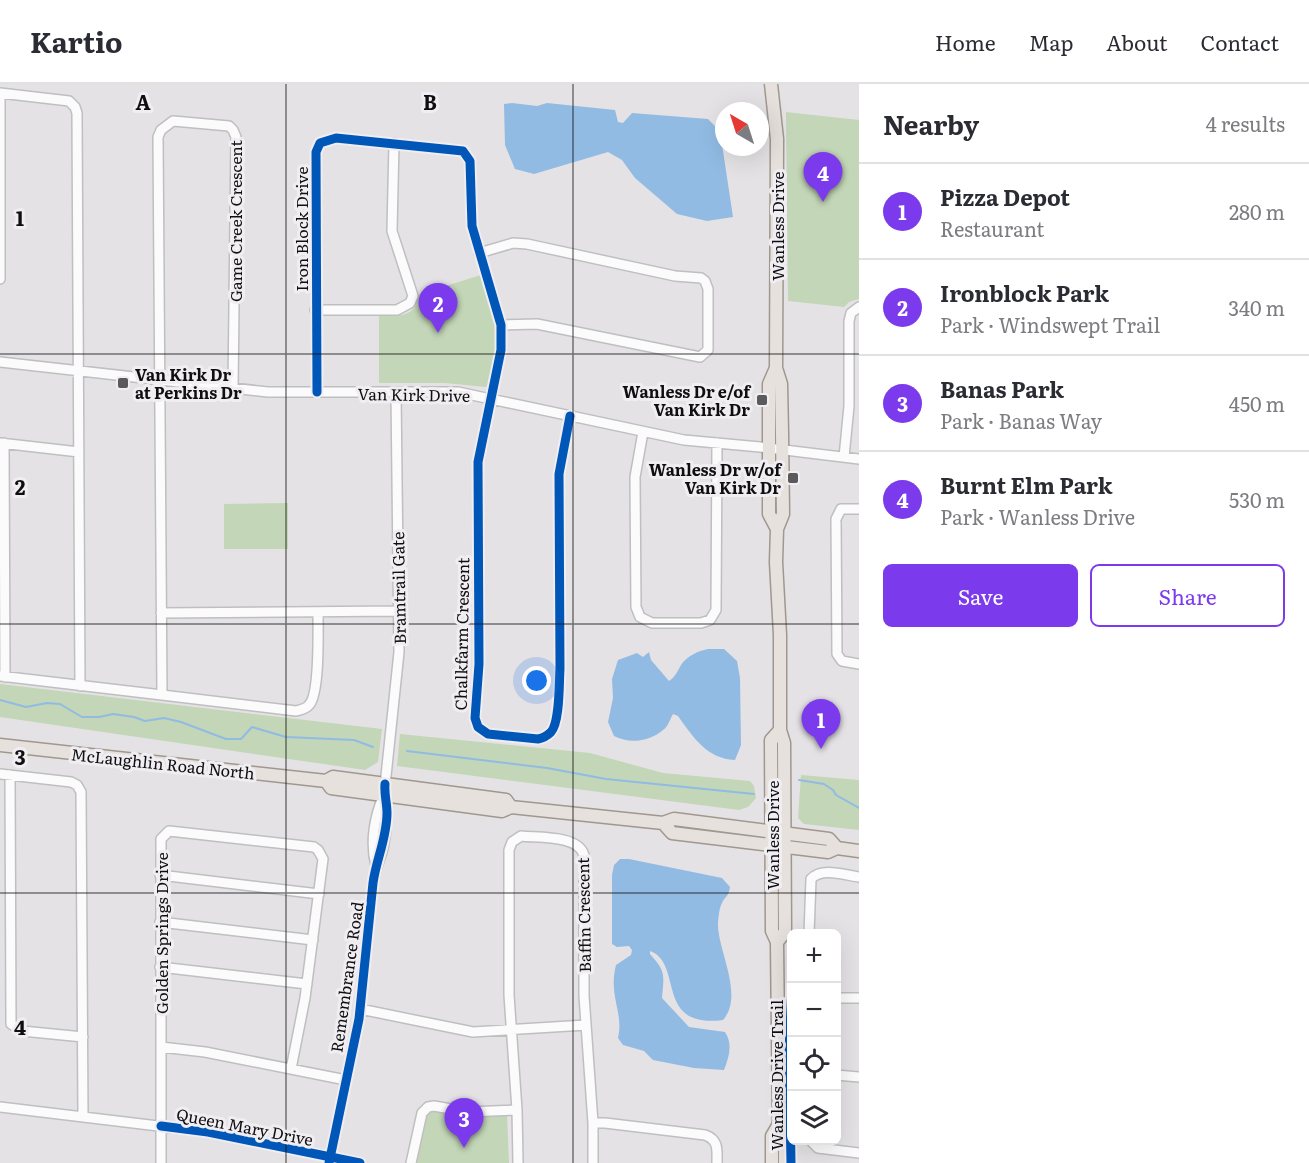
<!DOCTYPE html>
<html lang="en">
<head>
<meta charset="utf-8">
<style>
	:root { --surface:#fff; --page:#f7f7f7; --text:#2b2b33; --muted:#7c7c81; --line:#e1e1e2; --accent:#7c3aed }
	body { margin:0; font-family:Literata,serif; background:var(--page); color:var(--text) }
	.controls { position:absolute; right:18px; bottom:18px; display:grid; overflow:hidden; border-radius:9px; box-shadow:0 6px 24px #0002 }
	.controls button { width:54px; height:54px; display:grid; place-items:center; padding:0; border:0; border-bottom:2px solid var(--line); background:var(--surface); color:var(--text); font:30px sans-serif }
	.compass { position:absolute; left:715px; top:18px; width:54px; height:54px; border-radius:50%; background:var(--surface); box-shadow:0 6px 24px #0002; rotate:321deg }
	.you { position:absolute; left:537px; top:597px; width:21px; height:21px; margin:-15px; border:4px solid #fff; border-radius:50%; background:#1a73e8; box-shadow:0 0 0 9px #1a73e833 }
	.badge { display:grid; place-items:center; width:39px; height:39px; border-radius:50%; background:var(--accent); color:#fff; font-size:20px; font-weight:700 }
	.pin { position:absolute; translate:-50% -50px; filter:drop-shadow(0 2px 3px #0008) }
	.pin::after { content:''; position:absolute; top:32px; width:21px; height:18px; background:inherit; clip-path:polygon(0 0,100% 0,50% 100%) }
	.list { margin:0; padding:0; list-style:none }
	h2 { display:flex; justify-content:space-between; align-items:center; height:78px; margin:0; padding:0 24px; font-size:26px }
	h2 small { font-size:20px; font-weight:400; color:var(--muted) }
	.list li { display:grid; grid-template-columns:39px 1fr auto; gap:18px; align-items:center; box-sizing:border-box; height:96px; padding:0 24px; border-top:2px solid var(--line) }
	.list b { display:block; font-size:22px; white-space:nowrap }
	.list p { margin:0; font-size:20px; white-space:nowrap; color:var(--muted) }
	.list em { font-size:20px; font-style:normal; color:var(--muted) }
	.actions { display:flex; gap:12px; padding:18px 24px }
	.actions a { flex:1; padding:14px 0; border:2px solid var(--accent); border-radius:9px; text-align:center; font-size:21px; color:var(--accent) }
	.actions .main { background:var(--accent); color:#fff }
	.icon { flex:none; width:33px; height:33px; fill:none; stroke:currentColor; stroke-width:2; stroke-linecap:round; stroke-linejoin:round }
	.map { position:relative; flex:none; width:859px; height:1079px; overflow:hidden }
	header { display:flex; align-items:center; gap:36px; box-sizing:border-box; height:84px; padding:0 30px; background:var(--surface); border-bottom:2px solid var(--line) }
	header strong { font-size:28px }
	nav { display:flex; gap:33px; margin-inline-start:auto; font-size:21px }
	main { display:flex }
	aside { flex:1; background:var(--surface) }
	.map>svg:first-child { display:block }
	.green { fill:#c3d6b7 }
	.water { fill:#91bbe3 }
	.lines { fill:none; stroke-linecap:round; stroke-linejoin:round }
	.stream { stroke:#91bbe3; stroke-width:2 }
	.minor-casing { stroke:#bfbec0; stroke-width:12 }
	.major-casing { stroke:#a0988f; stroke-width:15 }
	.minor { stroke:#fbfbfb; stroke-width:9 }
	.major { stroke:#e6e1dc; stroke-width:12 }
	.cycleway-casing { stroke:#f1eef3; stroke-width:13 }
	.cycleway { stroke:#0057b8; stroke-width:9 }
	.grid { fill:none; stroke:#100f10; stroke-width:1.5; stroke-opacity:0.55 }
	.poi-dot { fill:#5a595b; stroke:#f1eef3; stroke-width:2 }
	.labels { text-anchor:middle; dominant-baseline:central; stroke-width:6; stroke-linejoin:round; paint-order:stroke }
	.street-label { font-size:16px; fill:#100f10; stroke:#f1eef3 }
	.poi-label { font-size:16px; font-weight:bold; fill:#100f10; stroke:#f1eef3; text-anchor:end }
	.grid-label { font-size:20px; text-anchor:middle; font-weight:bold; fill:#100f10; stroke:#f1eef3; stroke-width:6; stroke-linejoin:round; paint-order:stroke }
</style>
</head>
<body>
<header>
<strong>Kartio</strong>
<nav><a>Home</a><a>Map</a><a>About</a><a>Contact</a></nav>
</header>
<main>
<div class="map">
<svg width="859" height="1079" viewBox="0 0 859 1079">
	<rect width="100%" height="100%" fill="#e4e2e5"/>
	<path class="green" d="M786,28L859,36V215L849,218L844,223L788,217Z
		M481,191L497,243C499,261 496,286 487,302L486,303L445,299H379V232C396,232 418,234 417,211Z
		M288,419V465H224V420Z
		M0,600L382,645L378,678L365,686L0,633Z
		M400,650L590,669L663,689L750,697L754,702L756,714L748,723L739,726L397,682Z
		M801,691L859,696V746L804,740L798,734Z
		M437,1027L466,1032L507,1031L509,1079H417L425,1033L430,1028Z"/>
	<path class="water" d="M512,19L537,22L547,19L615,26L618,38L623,39L632,29L708,35L720,47L733,133L707,137L677,130L635,94L622,76L608,68L534,90L515,85L505,61L504,20Z
		M708,565H724L737,577L740,594L741,661L735,676C707,675 693,653 678,632L673,630C670,635 668,643 663,646C649,658 629,660 614,652L608,638L613,614L612,595L618,576L637,569L643,573L649,568L651,576L669,597C676,592 677,588 681,581C687,572 698,567 708,565Z
		M620,775H629L722,794L730,803C728,814 726,811 722,819C719,824 718,836 718,842C719,869 744,912 723,936C654,945 684,879 650,867V870C666,888 664,890 662,914L689,943L725,948C733,960 729,973 724,986L694,984L653,976L644,967L623,961L618,954C624,928 608,912 616,881L631,871L632,866L629,862L617,863L612,860V791L614,781Z"/>
	<g class="lines">
		<path class="stream" d="M0,616L26,623L47,619L60,620L82,633H99L113,630L134,633L145,637L164,634L181,638L226,655H241L252,643L286,653L354,656L373,663
			M407,667L547,684L606,695L754,710
			M799,696L824,700L833,706L836,711L859,724"/>
		<defs>
			<path id="minor" d="M0,9L69,17L75,23L77,29L80,602
				M479,169L513,159L527,160L675,192L701,194L705,197L708,205V266L700,273L537,240L501,241
				M0,195V9
				M315,226H397L410,219L413,212L392,147L394,59
				M0,278L268,308H458L684,356L760,363L859,375
				M233,305L236,53L233,46L229,42L173,37L161,46L158,53L162,611L296,627C300,626 306,625 309,621C320,610 318,546 318,528
				M317,308L316,68L320,59L336,54L463,67L470,77L472,142L501,241V266L478,378L479,580L475,634L478,643L488,650L538,655C543,654 547,652 551,648C560,638 559,600 560,585L559,390L570,332
				M643,348L635,393L636,523L640,533L652,539H701L710,536L716,526L717,359
				M0,359L79,368
				M4,359L5,593
				M844,373L849,322V237L851,229L859,223
				M859,425H841L836,435L837,570L842,577L859,580
				M161,529L399,527
				M0,592L162,611
				M0,690L71,698L77,701L81,708L83,1033
				M10,691L11,940L22,947L83,953
				M376,782C370,759 374,733 384,711
				M160,791L319,810
				M160,838L313,856
				M809,850L811,795C822,783 844,791 859,793
				M160,883L307,900
				M836,914H859
				M360,925L473,948L586,941
				M161,963L205,968L346,996
				M836,991L859,993
				M0,1023L208,1048L360,1079
				M593,1039H605L705,1051C719,1056 717,1066 717,1079
				M810,1056L818,1064L859,1069
				M161,1079V755L169,747L314,763L318,766L323,775L305,914L291,985
				M329,1079L359,935L373,799C375,786 378,780 382,768C387,750 387,729 384,711L399,568L396,308
				M411,1079L422,1029L428,1023L434,1022L468,1028L517,1026
				M518,1079L517,1026L509,911V766L512,758L521,752C539,754 578,751 584,771V912L593,1039V1079"/>
			<path id="major" d="M771,0L777,55L776,284L781,300L782,349L783,430L777,445L776,478L780,551V646L784,659L785,848L777,858
				M776,284L769,300V430L777,445
				M780,646L771,656L772,847L777,858L779,1040L785,1051V1079
				M0,661L326,697L333,693L506,716L511,723
				M326,697L331,704L502,727L511,723L663,739L674,735L829,755L837,764
				M663,739L672,749L828,768L837,764L859,767
				M772,1079V1052L779,1040"/>
		</defs>
		<use href="#minor" class="minor-casing"/>
		<use href="#major" class="major-casing"/>
		<use href="#minor" class="minor"/>
		<use href="#major" class="major"/>
		<defs>
			<path id="cycleway" d="M317,308L316,68L320,59L336,54L463,67L470,77L472,142L501,241V266L478,378L479,580L475,634L478,643L488,650L538,655C543,654 547,652 551,648C560,638 559,600 560,585L559,390L570,332
				M161,1042L208,1048L360,1079
				M329,1079L359,935L373,799C376,776 387,754 387,729C387,719 384,710 385,700
				M791,1079L789,967L792,902"/>
		</defs>
		<use href="#cycleway" class="cycleway-casing"/>
		<use href="#cycleway" class="cycleway"/>
	</g>
	<path class="grid" d="M286,0V1079M573,0V1079M0,270H859M0,540H859M0,809H859"/>
	<g class="poi-dot">
		<rect x="117" y="293" width="12" height="12" rx="3"/>
		<rect x="756" y="310" width="12" height="12" rx="3"/>
		<rect x="787" y="388" width="12" height="12" rx="3"/>
	</g>
	<g class="labels">
		<g class="street-label">
			<text transform="translate(235 137) rotate(-90)">Game Creek Crescent</text>
			<text transform="translate(777 142) rotate(-90)">Wanless Drive</text>
			<text transform="translate(301 145) rotate(-90)">Iron Block Drive</text>
			<text transform="translate(414 310) rotate(1)">Van Kirk Drive</text>
			<text transform="translate(398 504) rotate(-91)">Bramtrail Gate</text>
			<text transform="translate(461 550) rotate(-89)">Chalkfarm Crescent</text>
			<text transform="translate(163 679) rotate(6)">McLaughlin Road North</text>
			<text transform="translate(772 751) rotate(-90)">Wanless Drive</text>
			<text transform="translate(583 831) rotate(-91)">Baffin Crescent</text>
			<text transform="translate(161 849) rotate(-90)">Golden Springs Drive</text>
			<text transform="translate(346 893) rotate(-82)">Remembrance Road</text>
			<text transform="translate(776 991) rotate(-90)">Wanless Drive Trail</text>
			<text transform="translate(245 1042) rotate(11)">Queen Mary Drive</text>
		</g>
		<g class="poi-label">
			<text x="135" y="290" text-anchor="start">Van Kirk Dr<tspan x="135" dy="18">at Perkins Dr</tspan></text>
			<text x="750" y="307">Wanless Dr e/of<tspan x="750" dy="18">Van Kirk Dr</tspan></text>
			<text x="781" y="385">Wanless Dr w/of<tspan x="781" dy="18">Van Kirk Dr</tspan></text>
		</g>
	</g>
	<g class="grid-label">
		<text x="143" y="26">A</text>
		<text x="430" y="26">B</text>
		<text x="20" y="142">1</text>
		<text x="20" y="411">2</text>
		<text x="20" y="681">3</text>
		<text x="20" y="951">4</text>
	</g>
</svg>
<div class="controls">
<button>+</button>
<button>−</button>
<button><svg class="icon" aria-label="locate" viewBox="0 0 24 24"><circle cx="12" cy="12" r="6"/><path d="M12 2v4M12 18v4M2 12h4M18 12h4"/></svg></button>
<button><svg class="icon" aria-label="layers" viewBox="0 0 24 24"><path d="M12 4l9 5-9 5-9-5zM3 14l9 5 9-5"/></svg></button>
</div>
<svg class="compass" viewBox="-18 -18 36 36"><path d="M0-13l5 13h-10z" fill="#e53935"/><path d="M0 13l5-13h-10z" fill="#7c7c81"/></svg>
<div class="you"></div>
<div class="pin badge" style="left:821px;top:665px">1</div>
<div class="pin badge" style="left:438px;top:249px">2</div>
<div class="pin badge" style="left:464px;top:1064px">3</div>
<div class="pin badge" style="left:823px;top:118px">4</div>
</div>
<aside>
<h2>Nearby<small>4 results</small></h2>
<ul class="list">
<li><span class="badge">1</span><div><b>Pizza Depot</b><p>Restaurant</p></div><em>280 m</em></li>
<li><span class="badge">2</span><div><b>Ironblock Park</b><p>Park · Windswept Trail</p></div><em>340 m</em></li>
<li><span class="badge">3</span><div><b>Banas Park</b><p>Park · Banas Way</p></div><em>450 m</em></li>
<li><span class="badge">4</span><div><b>Burnt Elm Park</b><p>Park · Wanless Drive</p></div><em>530 m</em></li>
</ul>
<div class="actions"><a class="main">Save</a><a>Share</a></div>
</aside>
</main>
</body>
</html>
